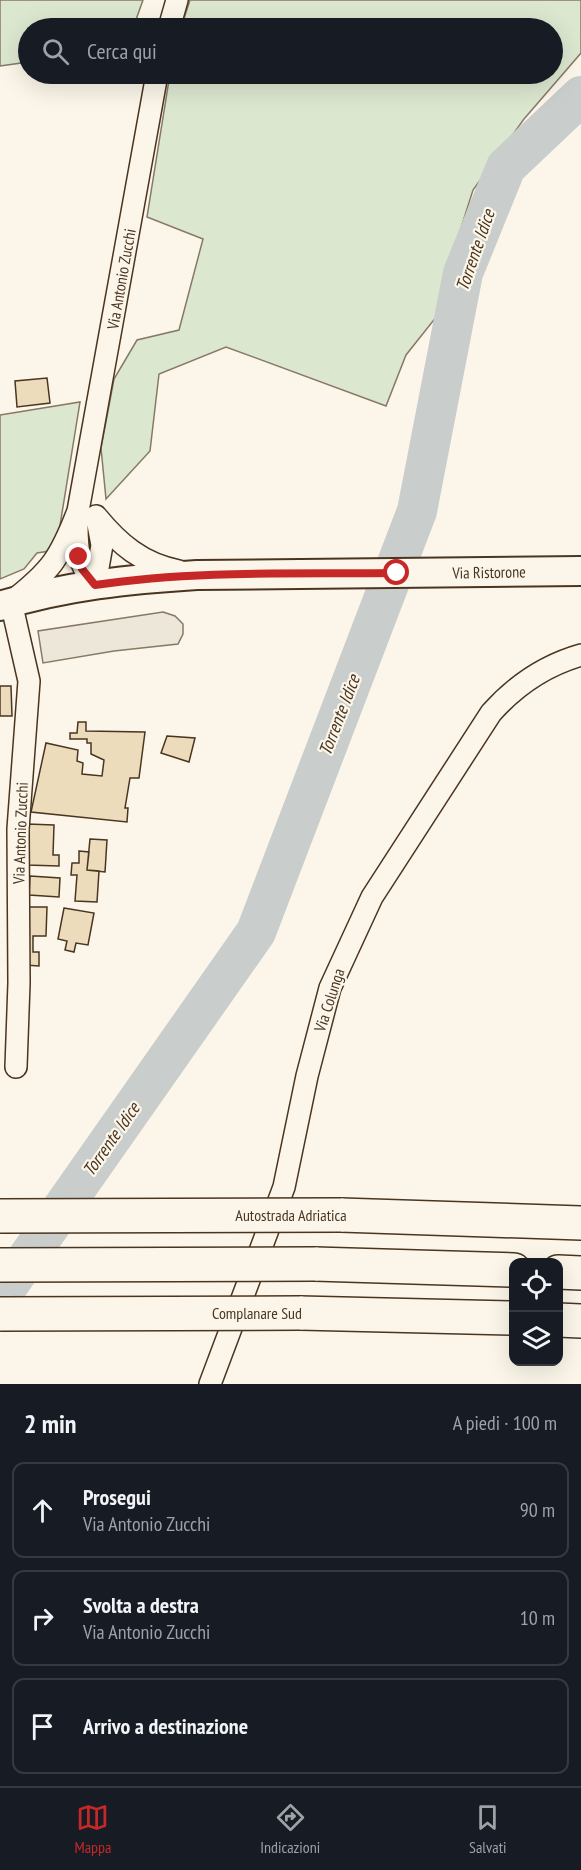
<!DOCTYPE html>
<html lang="it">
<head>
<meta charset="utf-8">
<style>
	:root { --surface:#171b24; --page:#20242c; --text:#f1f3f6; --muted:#9ea1a6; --line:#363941; --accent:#c62828 }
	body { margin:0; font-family:"PT Sans Narrow",sans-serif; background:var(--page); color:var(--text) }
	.controls { position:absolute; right:18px; bottom:18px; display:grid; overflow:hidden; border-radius:12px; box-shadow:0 6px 24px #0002 }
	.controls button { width:54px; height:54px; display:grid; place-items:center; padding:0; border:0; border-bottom:2px solid var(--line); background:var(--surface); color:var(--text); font:30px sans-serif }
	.stop { position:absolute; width:18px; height:18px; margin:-14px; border:4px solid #c62828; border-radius:50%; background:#fff }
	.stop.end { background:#c62828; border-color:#fff; box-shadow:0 2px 6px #0008 }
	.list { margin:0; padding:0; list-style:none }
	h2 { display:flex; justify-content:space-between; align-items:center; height:78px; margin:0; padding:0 24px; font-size:26px }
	h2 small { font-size:20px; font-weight:400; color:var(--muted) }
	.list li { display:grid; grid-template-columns:39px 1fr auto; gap:18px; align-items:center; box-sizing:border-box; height:96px; margin:0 12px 12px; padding:0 12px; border:2px solid var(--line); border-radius:12px }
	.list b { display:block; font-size:22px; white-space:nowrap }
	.list p { margin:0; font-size:20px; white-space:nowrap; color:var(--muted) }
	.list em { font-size:20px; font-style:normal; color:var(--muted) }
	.icon { flex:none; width:33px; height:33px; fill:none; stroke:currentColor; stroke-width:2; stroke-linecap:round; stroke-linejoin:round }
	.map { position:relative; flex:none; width:581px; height:1384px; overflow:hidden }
	.search { position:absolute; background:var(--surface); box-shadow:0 6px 24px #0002; left:18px; right:18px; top:18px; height:66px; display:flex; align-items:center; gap:15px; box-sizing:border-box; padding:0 21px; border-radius:33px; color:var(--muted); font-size:22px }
	.sheet { height:402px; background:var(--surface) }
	nav { display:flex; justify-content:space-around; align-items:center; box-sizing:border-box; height:84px; border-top:2px solid var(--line); background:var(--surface); font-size:16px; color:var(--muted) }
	nav a { display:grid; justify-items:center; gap:3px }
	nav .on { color:var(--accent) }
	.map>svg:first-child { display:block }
	.green { fill:#dce7d0; stroke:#887966; stroke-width:1.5 }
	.parking { fill:#ede7d9; stroke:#887966; stroke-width:1.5 }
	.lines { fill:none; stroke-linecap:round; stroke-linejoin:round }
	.river { stroke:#c9cecd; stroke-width:40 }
	.building { fill:#ecdcbc; stroke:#4a3520; stroke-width:1.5 }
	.minor-casing { stroke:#4a3520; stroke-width:24 }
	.secondary-casing { stroke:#4a3520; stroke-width:32 }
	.trunk-casing { stroke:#4a3520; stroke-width:36 }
	.motorway-casing { stroke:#4a3520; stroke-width:36 }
	.minor { stroke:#fbf6e9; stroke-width:21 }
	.secondary { stroke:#fbf6e9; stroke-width:28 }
	.trunk { stroke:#fbf6e9; stroke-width:33 }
	.motorway { stroke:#fbf6e9; stroke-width:33 }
	.trunk-bridge-casing { stroke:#4a3520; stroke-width:36; stroke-linecap:butt }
	.motorway-bridge-casing { stroke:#4a3520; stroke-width:36; stroke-linecap:butt }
	.trunk-bridge { stroke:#fbf6e9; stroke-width:33 }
	.motorway-bridge { stroke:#fbf6e9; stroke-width:33 }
	.route { stroke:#c62828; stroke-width:8 }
	.labels { text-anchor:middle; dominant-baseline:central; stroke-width:4.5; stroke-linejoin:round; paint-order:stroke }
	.street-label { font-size:16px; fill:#4a3520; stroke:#fbf6e9 }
	.water-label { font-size:18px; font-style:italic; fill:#4a3520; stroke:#fbf6e9 }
</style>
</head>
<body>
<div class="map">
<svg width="581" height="1384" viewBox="0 0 581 1384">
	<rect width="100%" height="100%" fill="#fbf6e9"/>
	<path class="green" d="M0,0H143L133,28H28V62L0,66Z
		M190,0H581V53L524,119L473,190L446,275L441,311L406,355L386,406L226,347L159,374L150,451L106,499L101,448L114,379L137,340L179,330L203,239L147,217L170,74H552V28H181Z
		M50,74H117L116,76L50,77Z
		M80,402L56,550L37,553L24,569L0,579V415Z"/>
	<path class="parking" d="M163,612L175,616L183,624V634L178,644L114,651L43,663L38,631Z"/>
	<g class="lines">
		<path class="river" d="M0,1297L256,932L417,511L463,273L506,167L581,96"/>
	</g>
	<path class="building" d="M47,378L50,403L17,407L15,381Z
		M0,686H11L12,716H0Z
		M78,722H86V731L145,732L139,778H130L125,808H128L127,822L31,812L46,743L78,750L77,761L83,763L82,774L102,776L104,760L91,754V743H87V739H70V733H77Z
		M167,736L195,738L189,762L161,753Z
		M27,824L54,825L53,855H59V866L26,865Z
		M90,839L107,840L105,872L87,870Z
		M79,851L89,852L87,870L99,871L97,902L75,901L77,875H71L72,863H79Z
		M30,876L60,878L59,897L29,895Z
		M25,907H47L46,936H33V952H39V966L25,965Z
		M64,908L94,913L88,945L76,943L74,952L65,950L67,941L58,939Z"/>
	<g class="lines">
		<defs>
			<path id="minor" d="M169,28L177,0
				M96,516C119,544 142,564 179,571
				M77,524C77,551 78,563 95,585
				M95,585L102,545L97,519
				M16,1067L19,983L18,829L29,681L11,602C51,571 60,558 78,511L157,74
				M210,1384L284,1187L307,1076L330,988L372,897L491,713C515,686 546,665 581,655"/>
			<path id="secondary" d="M0,606C63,586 131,579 197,575L581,571"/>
			<path id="trunk" d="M300,1313L514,1318
				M558,1320L581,1321"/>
			<path id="motorway" d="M341,1215L581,1223
				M315,1264L514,1270
				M558,1272L581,1273"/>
		</defs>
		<use href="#minor" class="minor-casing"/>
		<use href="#secondary" class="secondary-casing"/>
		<use href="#trunk" class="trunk-casing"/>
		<use href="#motorway" class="motorway-casing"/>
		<use href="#minor" class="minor"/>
		<use href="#secondary" class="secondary"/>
		<use href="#trunk" class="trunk"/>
		<use href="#motorway" class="motorway"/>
		<defs>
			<path id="trunk-bridge" d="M0,1314L300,1313"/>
			<path id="motorway-bridge" d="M0,1216L341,1215
				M0,1265L315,1264"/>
		</defs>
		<use href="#trunk-bridge" class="trunk-bridge-casing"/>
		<use href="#motorway-bridge" class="motorway-bridge-casing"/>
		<use href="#trunk-bridge" class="trunk-bridge"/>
		<use href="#motorway-bridge" class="motorway-bridge"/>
	</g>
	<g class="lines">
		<path class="route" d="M79,557L82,569L95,585C195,570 296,574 397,573"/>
	</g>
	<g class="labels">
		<g class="street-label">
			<text transform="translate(121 279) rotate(-80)">Via Antonio Zucchi</text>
			<text transform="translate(489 572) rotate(-1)">Via Ristorone</text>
			<text transform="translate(20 833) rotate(-88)">Via Antonio Zucchi</text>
			<text transform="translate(329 1000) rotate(-72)">Via Colunga</text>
			<text x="291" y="1215">Autostrada Adriatica</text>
			<text x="257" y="1313">Complanare Sud</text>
		</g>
		<g class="water-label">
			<text transform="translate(475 250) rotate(-71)">Torrente Idice</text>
			<text transform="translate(339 715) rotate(-69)">Torrente Idice</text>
			<text transform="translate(111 1139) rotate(-55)">Torrente Idice</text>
		</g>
	</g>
</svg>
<div class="controls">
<button><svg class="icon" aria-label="locate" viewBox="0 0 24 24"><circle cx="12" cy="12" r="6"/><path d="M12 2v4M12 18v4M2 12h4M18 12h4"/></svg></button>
<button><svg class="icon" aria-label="layers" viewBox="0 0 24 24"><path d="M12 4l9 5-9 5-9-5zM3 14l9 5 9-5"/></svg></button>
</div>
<div class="stop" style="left:397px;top:573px"></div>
<div class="stop end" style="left:79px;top:557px"></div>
<div class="search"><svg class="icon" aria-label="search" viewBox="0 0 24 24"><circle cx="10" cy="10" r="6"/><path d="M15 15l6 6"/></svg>Cerca qui</div>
</div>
<section class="sheet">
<h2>2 min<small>A piedi · 100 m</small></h2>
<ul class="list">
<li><svg class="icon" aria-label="ahead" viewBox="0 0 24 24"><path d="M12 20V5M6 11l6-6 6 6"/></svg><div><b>Prosegui</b><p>Via Antonio Zucchi</p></div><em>90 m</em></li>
<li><svg class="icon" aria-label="right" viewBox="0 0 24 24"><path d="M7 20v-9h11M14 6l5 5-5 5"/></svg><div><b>Svolta a destra</b><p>Via Antonio Zucchi</p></div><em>10 m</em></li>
<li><svg class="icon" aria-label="arrive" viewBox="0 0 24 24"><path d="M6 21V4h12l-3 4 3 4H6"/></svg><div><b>Arrivo a destinazione</b></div></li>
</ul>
</section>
<nav>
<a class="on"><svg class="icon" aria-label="map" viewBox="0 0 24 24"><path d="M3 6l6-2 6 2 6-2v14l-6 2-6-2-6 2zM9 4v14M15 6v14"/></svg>Mappa</a>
<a><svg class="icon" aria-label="directions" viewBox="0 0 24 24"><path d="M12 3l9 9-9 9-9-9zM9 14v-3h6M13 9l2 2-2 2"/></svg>Indicazioni</a>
<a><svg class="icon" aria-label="saved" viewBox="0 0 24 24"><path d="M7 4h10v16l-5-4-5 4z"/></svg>Salvati</a>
</nav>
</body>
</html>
